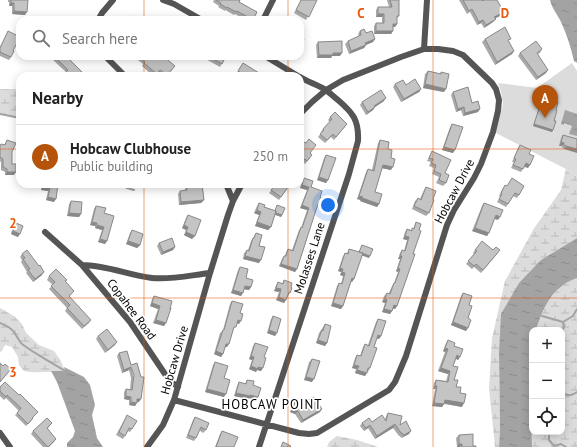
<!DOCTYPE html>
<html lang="en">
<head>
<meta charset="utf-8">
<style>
	:root { --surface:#fff; --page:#f2f2f2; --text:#222; --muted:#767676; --line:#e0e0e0; --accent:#b45309 }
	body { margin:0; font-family:"PT Sans",sans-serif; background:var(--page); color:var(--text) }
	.controls { position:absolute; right:12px; bottom:12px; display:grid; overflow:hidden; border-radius:8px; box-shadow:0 2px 10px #0003 }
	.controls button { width:36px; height:36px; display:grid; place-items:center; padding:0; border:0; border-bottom:1px solid var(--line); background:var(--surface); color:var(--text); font:20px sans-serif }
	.you { position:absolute; left:328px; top:205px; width:14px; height:14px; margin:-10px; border:3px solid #fff; border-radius:50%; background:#1a73e8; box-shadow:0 0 0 6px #1a73e833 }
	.badge { display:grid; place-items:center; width:26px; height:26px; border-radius:50%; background:var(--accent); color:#fff; font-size:13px; font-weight:700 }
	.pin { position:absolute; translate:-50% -33px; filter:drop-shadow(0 1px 2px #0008) }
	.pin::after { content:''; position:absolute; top:21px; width:14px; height:12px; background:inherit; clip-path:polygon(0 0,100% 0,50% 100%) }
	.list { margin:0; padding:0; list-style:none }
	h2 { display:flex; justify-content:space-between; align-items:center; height:52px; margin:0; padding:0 16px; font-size:17px }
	h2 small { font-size:13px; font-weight:400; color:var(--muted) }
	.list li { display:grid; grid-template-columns:26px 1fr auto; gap:12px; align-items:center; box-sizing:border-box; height:64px; padding:0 16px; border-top:1px solid var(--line) }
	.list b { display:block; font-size:15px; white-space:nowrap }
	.list p { margin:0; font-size:13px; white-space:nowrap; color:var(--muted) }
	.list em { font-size:13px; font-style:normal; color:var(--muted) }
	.icon { flex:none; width:22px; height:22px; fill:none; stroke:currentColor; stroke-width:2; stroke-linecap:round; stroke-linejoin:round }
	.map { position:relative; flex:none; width:577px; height:447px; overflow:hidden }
	.search { position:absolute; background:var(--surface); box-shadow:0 2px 10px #0003; left:16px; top:16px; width:288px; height:44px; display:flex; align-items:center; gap:10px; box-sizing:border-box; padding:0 14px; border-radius:12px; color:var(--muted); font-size:15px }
	.panel { position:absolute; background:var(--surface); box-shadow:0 2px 10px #0003; left:16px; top:72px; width:288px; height:116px; border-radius:12px }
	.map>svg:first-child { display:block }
	.wetland { fill:url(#wetland-marsh) }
	.pitch { fill:#dcdcdc }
	.water { fill:url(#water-ripples) }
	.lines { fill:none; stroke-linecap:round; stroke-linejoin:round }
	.stream { stroke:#a3a3a3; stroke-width:2 }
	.street { stroke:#555; stroke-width:6 }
	.wall { fill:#a9a9a9 }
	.shaded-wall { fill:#898989 }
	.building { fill:#c4c4c4; stroke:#898989 }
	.grid { fill:none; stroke:#e8590c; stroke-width:1; stroke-opacity:0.55 }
	.labels { text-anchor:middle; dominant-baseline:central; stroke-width:3.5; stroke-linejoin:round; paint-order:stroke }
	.street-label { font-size:12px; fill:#000; stroke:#fff }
	.neighbourhood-label { font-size:13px; letter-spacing:1px; fill:#000; stroke:#fff }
	.grid-label { font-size:13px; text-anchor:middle; font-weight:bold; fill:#e8590c; stroke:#fff; stroke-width:3.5; stroke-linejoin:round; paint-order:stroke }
</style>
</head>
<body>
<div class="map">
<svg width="577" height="447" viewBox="0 0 577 447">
	<defs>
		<pattern id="wetland-marsh" width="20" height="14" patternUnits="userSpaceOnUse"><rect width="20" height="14" fill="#dcdcdc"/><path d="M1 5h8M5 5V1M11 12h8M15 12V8" fill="none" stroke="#bbb"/></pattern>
		<pattern id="water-ripples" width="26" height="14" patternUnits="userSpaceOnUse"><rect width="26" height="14" fill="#a3a3a3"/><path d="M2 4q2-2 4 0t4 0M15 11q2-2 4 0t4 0" fill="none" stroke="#8b8b8b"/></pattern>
	</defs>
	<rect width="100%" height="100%" fill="#fff"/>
	<path class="wetland" d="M0,89H20V118L0,114Z
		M566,169L577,176V238L541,260L499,353L500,428L499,447H495L489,388L492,338L505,281L533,230L561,190Z
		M577,278V447H532L530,375L532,353V432H562V330H536C541,314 548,296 562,286C567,282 572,280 577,278Z
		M0,308L14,316L22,324L26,333L39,345L54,351L61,361L65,371C51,371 38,374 24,371L19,365L18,357L12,347L5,345L2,351L0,352Z
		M337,436L357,440L378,447H327L329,442Z"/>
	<path class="pitch" d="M572,63L577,71V176L566,169L496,133L503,104L501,92L498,83L537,88Z"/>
	<path class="water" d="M550,0H577V63L574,61C571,48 567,35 561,22C558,15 552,9 550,0Z
		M565,110L577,114V136L569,134L572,126L564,123V125L561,124Z
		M577,238V278C572,280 567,282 562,286C548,296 541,314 536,330H532V353L530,375L532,447H499L500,428L499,353L501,314L519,283L541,260Z
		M64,367L84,377L90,385L95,405L92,415L97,438L103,447H67V443L73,437L75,431L57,382L51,371H65Z"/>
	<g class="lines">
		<path class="stream" d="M0,114L20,118
			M120,184L127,188L134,190
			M542,316L563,322L564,327L562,332
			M563,322L573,316L577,309
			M0,323C4,325 8,326 11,329C16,333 18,340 22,344C35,354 51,362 65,371
			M562,393C569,396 570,396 577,392
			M549,432V440L554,446L561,444L566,447"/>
		<path class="street" d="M163,0L174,4L202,20
			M98,20L102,13L113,0
			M263,20L273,0
			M424,49L427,0
			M105,56L125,76
			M265,56L298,76
			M226,184L233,201
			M45,232L82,265C106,265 128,275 152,278C170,280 192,275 210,273
			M82,265L130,322L169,380L178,387
			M174,400L299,433L309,434L317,433L389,390L395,382L406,356L447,225L454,210L474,178L481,164L493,132L498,111L499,100L496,89L492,83L463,55L453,51L438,49H424L401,57L343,80L326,90L312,102L300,114
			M0,433L10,447
			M147,447L163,425L174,400L210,273L228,215L233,201L242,184
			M259,447L349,174L358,141C359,120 353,113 338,100C334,97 330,93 326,90C318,85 308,82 300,77"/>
	</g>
	<path class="wall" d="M8,0H28L25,15L12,14V6H9V2H8Z
		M214,0H240L239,2L257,12L252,20H246L235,14L234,15L225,10V11L218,7L219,6L213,2Z
		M301,0H317L306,20L294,13Z
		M387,0H399V16L397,18V24L395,27H393V31L391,34H374V26L376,23H382V17H376V10L378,7H389Z
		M459,0H482L504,12L502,15L495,18L493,22L484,28L481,23L477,25L470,12L467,14Z
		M8,31L11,57L9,60L0,56V47Z
		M360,31L366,33L375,39L373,42L366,45L364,48L349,54L345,44L348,41L359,37L358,34Z
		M485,39L509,42L514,51L512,54L495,65L482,42Z
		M318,42L340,56H332L331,58H317L316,45Z
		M542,49L540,53L537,54L546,73L536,80L518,56L520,53Z
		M56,56L82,72H66L53,60Z
		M135,56H163L173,69L166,76H161L158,73L155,76H153L142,66L143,64L134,57Z
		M202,56H226L220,67L202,57Z
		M243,63L257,76H239L236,74Z
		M428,71L440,74L441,72L444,92L423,88L425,74Z
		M395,84L406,85L421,89L419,92L401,102L393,87Z
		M453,92L472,103L478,112L463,116L461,110L456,112L451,95Z
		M543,97L556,110L554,121L553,130L552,132L533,126L542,99Z
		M384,101L375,107L373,110L366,115L360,105L362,102Z
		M330,117L347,124L334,140L331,137L325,143L318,137L321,133V132L323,129L330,122L328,120Z
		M452,124L453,153L442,150L450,127Z
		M563,135L577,139L564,149L562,148V146H559L561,138Z
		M7,140L12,152V164L14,175H5V172L1,170V162L0,161V145H4Z
		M380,140L388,149L391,158V170L382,168L375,192L379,204L377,207L360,201L361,200L357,199L366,172L368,169L372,170L378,143Z
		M520,145L529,154L528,168L524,167L521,172L511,168L514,162H512L518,148Z
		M300,147L310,153V158L305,164L303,162L300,165Z
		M432,151L445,173L446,183L443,186L436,183L439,177L432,174L434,168L429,166L431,162L427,161Z
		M326,155L328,180L326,183L317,180L324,158Z
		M304,178L320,197L316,210L297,269L295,272L279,266L282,259L284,256H285L286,252L288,249L292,250L299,230L301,228L307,210L300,208L307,190L300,188L302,181Z
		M36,184H58L54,202L46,200L48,191L41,190V188H35Z
		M189,184H202L204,200L201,203L179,205L178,194L180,191H185V189L187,186L189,185Z
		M276,184L286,185L288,187L279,200L269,193Z
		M507,186H524L517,198L513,196L506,207L497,202L500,197L499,196L503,188Z
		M426,187L433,199L429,213L426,216L412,209L415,201L418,198L420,199L424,190Z
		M71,201L81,214L79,217L67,216L69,204Z
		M259,203L264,207L275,211L277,205L282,215L281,217L275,215L271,227L268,230L255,226L259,215L254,213L257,206Z
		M484,203L498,220L494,219L487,236L472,231L482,206Z
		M96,206L104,213L107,241L105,244L98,242L102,230L95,228V226L90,225L94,209Z
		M188,215L192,239L184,235L186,230L182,228L186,218Z
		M416,222L419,230L413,254L397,306L395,309H393L390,314L382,312L385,303L382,302L384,296L387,293H389L392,286L394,283L398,272L396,271L400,259H398L400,253L402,250L404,251L407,240L403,239L405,232L407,229L411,230L413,229Z
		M16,223L18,237L11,234L13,226Z
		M132,230L140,245L137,248L126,244L130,233Z
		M256,233L259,246V263L243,259L244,253L247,250H248L251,241Z
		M159,243L175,247L173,250L161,255L157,246Z
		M362,245L369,258L362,255L354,279L352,282H351L343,306L341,309L331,306L337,286L339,283L341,284L343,276L340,275L341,272L338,271L343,256L345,253H347L349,249L359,252Z
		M475,250H493L498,253L481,273L474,267L472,269L466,264L474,254L473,253Z
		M22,254L42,275L33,282L26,273L27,272L21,262L22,260L20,257Z
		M240,267L251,287L249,290L244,289L241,296L231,293L238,270Z
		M49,276L65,282L74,291L69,297L91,320L89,323L82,329L65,311L67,308L49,289L53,285L47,280Z
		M284,280L291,287L290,293L284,303L276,300L279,292L274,291L276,285L278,282L282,284Z
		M463,293L469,305L466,331L451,325L461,296Z
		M154,296L170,309L164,326L153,323L158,309L150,306L152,299Z
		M232,301L240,313L239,324L237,323L233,330L227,347H225L223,354L221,357L214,354L220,333L223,330L230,304Z
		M273,316L275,336L267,333L271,319Z
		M378,319L381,336L379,339L377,338L374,347L370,368L368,372L367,371L365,376L355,373L356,369L352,368L355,358L357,355L360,356L363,347L365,344L368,345L376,322Z
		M325,324L327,343L325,346L316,343L319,333Z
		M98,336L115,345L105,353L96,339Z
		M448,340L454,346L460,357L458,360L456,359L453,366L454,380L460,393L462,407L444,404L442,407L432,406L435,389H433L434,383L436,380L446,381L448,374L438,371L445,352L443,351L446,343Z
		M255,343L264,357L261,371L257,370L256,372L249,369L252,360L249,359L253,346Z
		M119,353L131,365L139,402H137L135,406L129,405V400L124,399V392L126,389L130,390L131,378L129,370L122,373L117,356Z
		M312,359V382L304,380L309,362Z
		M215,362L224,378V397L205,392L213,365Z
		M247,380L253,385L258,397L256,400L249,398L248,399L234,396L237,386L239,382L245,384Z
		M0,387L19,395L38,412L32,418H33L31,421L26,426L15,415L19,411L6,398L4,400L0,396Z
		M296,400L320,412L301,423L295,414L290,412L294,403Z
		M388,413L409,434L401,438L400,436H399L393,428L375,439L368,428L364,431L360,426L362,423L372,422L385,420L386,416Z
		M127,415L132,429L130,432L128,431L123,439L116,435Z
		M195,417L206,430L203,433L199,430L196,438L194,441L186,438L193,420Z
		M50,426L47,429L56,439L54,442L49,447H43L31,434L33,431Z
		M222,431L234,447H215L220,434Z
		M459,435L473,446L476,447H457L456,438Z"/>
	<path class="shaded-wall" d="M11,3H14L12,6H9Z
		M14,11L27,12L25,15L12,14Z
		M504,12L502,15L492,20L494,17Z
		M378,14H384L382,17H376Z
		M496,19L493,22L484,28L486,25Z
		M483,20L481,23L477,25L479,22Z
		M393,24H397L395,27H391Z
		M376,31H393L391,34H374Z
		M375,39L373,42L363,46L365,43Z
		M366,45L364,48L349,54L351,51Z
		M514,51L512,54L495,65L497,62Z
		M333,53H342L340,56H332L331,58H317L319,55Z
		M548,70L546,73L536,80L538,77Z
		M425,84L446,89L444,92L423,88Z
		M421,89L419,92L401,102L404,99Z
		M386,98L384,101L372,109L374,106Z
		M375,107L373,110L366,115L368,112Z
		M464,107L461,110L456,112L458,109Z
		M480,109L478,112L463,116L465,113Z
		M534,124L553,130L552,132L533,126Z
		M561,142L564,143L562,146H559Z
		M566,146L577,149V153L564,149Z
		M444,147L455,150L453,153L442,150Z
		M526,163L530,165L528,168L524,166Z
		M383,165L393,167L391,170L381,168Z
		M7,172H16L14,175H5Z
		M319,177L328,180L326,183L317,180Z
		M37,185H43L41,188H35Z
		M302,185L309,187L307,190L300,188Z
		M43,187L50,188L48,191L41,190Z
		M359,196L363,197L361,200L357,199Z
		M48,197L56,199L54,202L46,200Z
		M362,198L379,204L377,207L360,201Z
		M204,200L201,203L179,205L181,202Z
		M302,205L309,208L307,210L300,208Z
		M257,210L261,212L259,215L254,213Z
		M69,213L81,214L79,217L67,216Z
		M275,213L282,215L281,217L274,214Z
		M496,215L500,217L498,220L494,218Z
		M92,222L97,223L95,226L90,225Z
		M257,222L271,227L268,230L255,226Z
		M97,225L104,227L102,230L95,228Z
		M184,225L188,227L186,230L182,228Z
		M475,228L489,233L487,236L472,231Z
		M13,231L20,234L18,237L11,234Z
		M186,232L195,236L192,239L184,235Z
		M405,236L409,237L407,240L403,239Z
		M100,239L107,241L105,244L98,242Z
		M128,241L140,245L137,248L126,244Z
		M175,247L173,250L161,255L163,252Z
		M359,252L370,256L369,258L358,254Z
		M245,256L261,260L259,263L243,259Z
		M400,256H402L400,259H398Z
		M281,264L297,269L295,272L279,266Z
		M340,268L343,269L341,272L338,271Z
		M398,268L400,269L398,272L396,271Z
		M44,272L42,275L33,282L35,279Z
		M342,272L345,273L343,276L340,275Z
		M352,278L354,279L352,282H350Z
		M245,286L251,287L249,290L243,289Z
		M276,288L281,289L279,292L274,291Z
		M233,290L243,293L241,296L231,293Z
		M279,297L286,300L284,303L276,300Z
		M385,299L387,300L385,303L382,302Z
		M152,303L160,306L158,309L150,306Z
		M333,303L343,306L341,309L331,306Z
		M394,305L397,306L395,309L392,308Z
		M384,309L392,311L390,314L382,312Z
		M156,320L166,323L164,326L153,323Z
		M238,320L241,321L239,324L236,323Z
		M453,322L468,328L466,331L451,325Z
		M269,330L277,333L275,336L267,333Z
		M378,335L381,336L379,339L376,338Z
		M318,340L327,343L325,346L316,343Z
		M117,342L115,345L105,353L108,350Z
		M226,344H229L227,347H224Z
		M445,348L448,349L445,352L443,351Z
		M216,351L223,354L221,357L214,354Z
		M457,355L460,357L458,360L455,358Z
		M251,356L254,357L252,360L249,359Z
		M354,365L359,366L356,369L352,368Z
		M251,366L258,367L263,368L261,371L257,370L256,372L249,369Z
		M131,367L129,370L122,373L124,370Z
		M441,368L450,371L448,374L438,371Z
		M357,370L367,373L365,376L355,373Z
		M306,377L314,379L312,382L304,380Z
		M435,386H437L435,389H433Z
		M207,389L226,394L224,397L205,392Z
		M236,393L250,395L258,397L256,400L249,398L248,399L234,396Z
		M126,396L131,397L129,400L124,399Z
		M137,399H141L139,402H135Z
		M445,400L464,403L462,407L443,403Z
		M131,402L137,403L135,406L129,405Z
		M434,403L444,404L442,407L432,406Z
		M292,409L298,411L295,414L290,412Z
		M322,409L320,412L301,423L303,420Z
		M395,424L393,428L375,439L377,436Z
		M370,425L368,428L364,431L366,428Z
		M411,431L409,434L401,438L404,435Z
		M459,444H462L460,447H457Z"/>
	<path class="building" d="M11,0H28L27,12L14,11V3H11Z
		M216,0H240L239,2L257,12L253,20L237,11L236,12L227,7V8L220,4L221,3Z
		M301,0H317L309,17L296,10Z
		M390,0H399V16H397V24H393V31H376V23H384V14H378V7H392Z
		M463,0H482L483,1L484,0H497L504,12L494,17L496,19L486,25L483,20L479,22L472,9L469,11Z
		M130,16L136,20H127Z
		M505,27L511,39L508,40L514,51L497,62L485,39Z
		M364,29L366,33L372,31L375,39L365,43L366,45L351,51L348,41L361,35L360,31Z
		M8,31L20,37L13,51H14L11,57L0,52V48Z
		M300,36L304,39L300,46Z
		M342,41V53H333V55H319L318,42Z
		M536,41L542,49L537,53L548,70L538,77L520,53Z
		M56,56H66L82,72L78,76H62L68,70L55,57Z
		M139,56H163L175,66L167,75L160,70L157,74L144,63L145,62Z
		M208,56H226L222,64Z
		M243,63L259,73L257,76H246L238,71Z
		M428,71L441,74V72L449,74L446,89L425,84Z
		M415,79L421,89L404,99L395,84L403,80L406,85Z
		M468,87L472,103L478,101L480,109L465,113L464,107L458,109L453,92Z
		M381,90L386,98L374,106L375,107L368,112L362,102Z
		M543,97L558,102L556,110H557L554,121H556L553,130L534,124Z
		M335,112L347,124L336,137L333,134L327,140L320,134L324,130L323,129L332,119L330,117Z
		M452,124L463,127L455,150L444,147Z
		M563,135L577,139V149L566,146L564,145V143L561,142Z
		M309,139L316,145L310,153L312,155L307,161L305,159L301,164H300V147L304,142L306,143Z
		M7,140L16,143L12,152V164H16V172H7V169L3,167V159L0,157V146L1,144L5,145Z
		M380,140L389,142L388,149L392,150L391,158L395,159L393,167L383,165L375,192L382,194L379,204L362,198L363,197L359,196L368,169L374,171Z
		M520,145L531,150L529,154L534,156L530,165L526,163L523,169L513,165L516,159L514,158Z
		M432,151L451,160L445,173L449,175L446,183L439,180L441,174L434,171L436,165L431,163L433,159L429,158Z
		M326,155L336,158L328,180L319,177Z
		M304,178L313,181L311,187L322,191L320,197H321L316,210L297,269L281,264L284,256H286L288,249L293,251L301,227L302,228L309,208L302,205L309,187L302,185Z
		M512,178L524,186L519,195L515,193L508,204L499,199L502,194L501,193L505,185L507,186Z
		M38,184H58L56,199L48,197L50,188L43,187V185H37Z
		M191,184H202L204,200L181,202L180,191L187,190V186L192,185Z
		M276,184H287L286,185L288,187L281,197L271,190Z
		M426,187L436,191L433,199L434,200L429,213L414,206L418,198L421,200Z
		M71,201L82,202L81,214L69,213Z
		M259,203L265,205L264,207L276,211L271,227L257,222L261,212L257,210Z
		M484,203L503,210L500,217L496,215L489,233L475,228Z
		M277,205L285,208L282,215L276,213V211H275Z
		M96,206L106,208L104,213L114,216L107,241L100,239L104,227L97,225V223L92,222Z
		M188,215L201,220L195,236L186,232L188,227L184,225Z
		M416,222L421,224L419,230L421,231L413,254H415L397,306L394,305L392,311L384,309L387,300L385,299L387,293L390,294L394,283H395L400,269L398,268L402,256H400L402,250L405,251L409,237L405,236L407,229L412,231V228L414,229Z
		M16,223L23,226L20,234L13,231Z
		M132,230L143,234L140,245L128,241Z
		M256,233L262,235L259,246L265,247L261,260L245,256L247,250L249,251L253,238H254Z
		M172,238L175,247L163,252L159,243Z
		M482,241L493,250L496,247L500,250L483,270L476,264L474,266L468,261L477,251L475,250Z
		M362,245L373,249L370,256L359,252Z
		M349,249L363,253L354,279L352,278L343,306L333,303L339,283L342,284L345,273L342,272L343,269L340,268L345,253L348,254Z
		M27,250L39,266L40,265L44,272L35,279L28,270L30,269L23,259L25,258L22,254Z
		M240,267L248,269L246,278L253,280L251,287L245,286L243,293L233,290Z
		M56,269L67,280L65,281L74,291L69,296L91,320L84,326L67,308L70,305L51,286L55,282L49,276Z
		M284,280L292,283L291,287L292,288L290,293L289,292L286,300L279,297L281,289L276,288L278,282L283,284Z
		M463,293L472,296L469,305L472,306L468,318L471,320L468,328L453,322Z
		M154,296L172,301L170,309L171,308L166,323L156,320L160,306L152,303Z
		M232,301L243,304L240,313L243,314L241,321L238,320L236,327H234L229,344H226L223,354L216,351L223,330H224Z
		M273,316L281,319L277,333L269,330Z
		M378,319L386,321L381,336L378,335L374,347L377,348L370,368H368L367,373L357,370L359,366L354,365L357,355L361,356L365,344L369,346Z
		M325,324L331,326L327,343L318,340L322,330L323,331Z
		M107,329L117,342L108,350L98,336Z
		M448,340L455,343L454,346L463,349L460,357L457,355L453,366L458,367L454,380H458L456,387H461L460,393L466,394L464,403L445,400L444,404L434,403L437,386H435L436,380L448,382L450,371L441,368L448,349L445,348Z
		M255,343L268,347L264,357L266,358L263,368L258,367V369L251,366L254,357L251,356Z
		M127,351L131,365L137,363L141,377H144L141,399H137V403L131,402V397L126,396V389L132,390L134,375L131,367L124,370L119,353Z
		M312,359L320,361L314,379L306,377Z
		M215,362L228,366L224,378L230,380L226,394L207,389Z
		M0,363L3,366L5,364L11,369L0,382Z
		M247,380L254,381L253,385L261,388L258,397L250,395V396L236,393L239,382L246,384Z
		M5,382L19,395L20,394L38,412L32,418H33L28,424L17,413L21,408L7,395L6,397L0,391V387Z
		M314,397L322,409L303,420L298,411L292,409L296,400L303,403Z
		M388,413L402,416L400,425L406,421L411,431L404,435L402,433H401L395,424L377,436L370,425L366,428L362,423L369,418L372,422L382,415L386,421Z
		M127,415L137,421L132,429L129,428L125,436L119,432Z
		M195,417L209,423L206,430L201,427L196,438L188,435Z
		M47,418L52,423L47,428L56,439L48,447L33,431Z
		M222,431L238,437L234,447H216Z
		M473,434V446H476V447H462V444H459V435Z
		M283,442L291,446L290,447H281Z"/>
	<path class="grid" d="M144,0V20M288,0V20M433,0V447M144,56V76M288,56V76M0,149H20M300,149H577M144,184V447M288,184V447M0,298H577"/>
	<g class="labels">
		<g class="street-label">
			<text transform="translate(454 191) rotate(-62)">Hobcaw Drive</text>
			<text transform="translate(309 258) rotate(-72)">Molasses Lane</text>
			<text transform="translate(132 309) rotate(53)">Copahee Road</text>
			<text transform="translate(174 360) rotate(-74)">Hobcaw Drive</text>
		</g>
		<g class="neighbourhood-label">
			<text x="272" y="404">HOBCAW POINT</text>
		</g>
	</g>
	<g class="grid-label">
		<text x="361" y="18">C</text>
		<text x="505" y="18">D</text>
		<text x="13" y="228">2</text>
		<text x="13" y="377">3</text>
	</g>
</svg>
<div class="controls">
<button>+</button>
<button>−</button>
<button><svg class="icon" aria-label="locate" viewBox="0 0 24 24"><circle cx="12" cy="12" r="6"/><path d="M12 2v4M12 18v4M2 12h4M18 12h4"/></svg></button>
</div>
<div class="you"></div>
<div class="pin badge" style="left:545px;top:118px">A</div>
<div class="search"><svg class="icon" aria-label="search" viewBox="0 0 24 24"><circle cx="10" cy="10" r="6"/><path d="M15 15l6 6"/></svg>Search here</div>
<section class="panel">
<h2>Nearby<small></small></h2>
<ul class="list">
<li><span class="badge">A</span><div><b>Hobcaw Clubhouse</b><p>Public building</p></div><em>250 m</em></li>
</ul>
</section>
</div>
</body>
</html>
